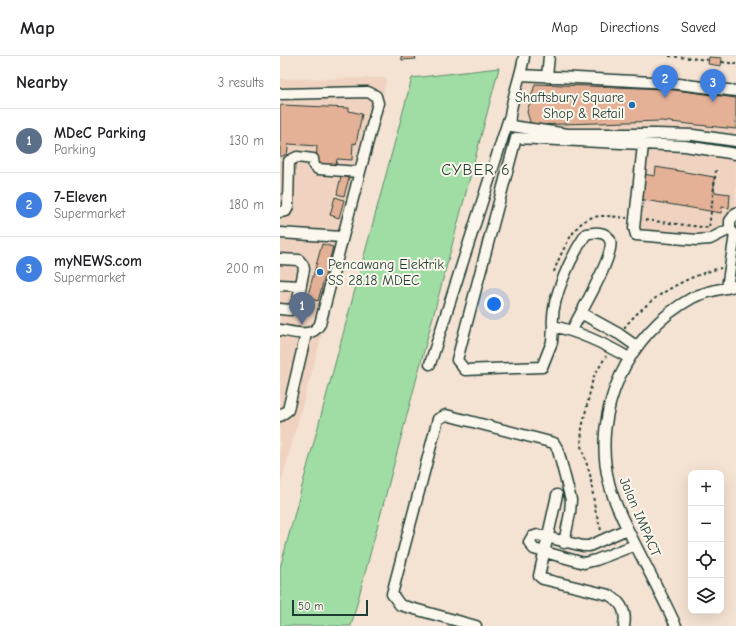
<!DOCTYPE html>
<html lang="en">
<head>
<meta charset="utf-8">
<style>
	:root { --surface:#fff; --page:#f6f6f6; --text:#202124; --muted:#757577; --line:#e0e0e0; --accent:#1f6fb2 }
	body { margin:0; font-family:"Comic Neue",sans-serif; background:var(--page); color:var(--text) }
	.controls { position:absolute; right:12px; bottom:12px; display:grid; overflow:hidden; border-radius:8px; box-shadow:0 4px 16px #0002 }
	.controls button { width:36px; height:36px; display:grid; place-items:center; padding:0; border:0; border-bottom:1px solid var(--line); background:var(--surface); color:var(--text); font:20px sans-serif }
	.scale { position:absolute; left:12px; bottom:10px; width:76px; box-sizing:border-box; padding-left:4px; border:2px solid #1f3d34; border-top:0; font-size:11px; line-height:14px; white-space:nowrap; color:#1f3d34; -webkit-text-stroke:3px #fbf7ec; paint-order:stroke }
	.you { position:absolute; left:214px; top:248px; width:14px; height:14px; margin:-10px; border:3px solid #fff; border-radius:50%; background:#1a73e8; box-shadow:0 0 0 6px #1a73e833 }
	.badge { display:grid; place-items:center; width:26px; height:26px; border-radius:50%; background:var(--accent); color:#fff; font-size:13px; font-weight:700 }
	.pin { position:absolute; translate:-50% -33px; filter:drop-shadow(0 1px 2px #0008) }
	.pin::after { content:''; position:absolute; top:21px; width:14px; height:12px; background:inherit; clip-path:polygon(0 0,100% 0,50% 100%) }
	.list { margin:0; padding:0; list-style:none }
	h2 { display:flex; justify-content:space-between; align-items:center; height:52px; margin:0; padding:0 16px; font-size:17px }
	h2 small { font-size:13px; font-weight:400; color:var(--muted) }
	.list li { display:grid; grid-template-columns:26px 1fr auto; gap:12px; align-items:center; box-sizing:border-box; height:64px; padding:0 16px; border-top:1px solid var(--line) }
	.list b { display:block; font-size:15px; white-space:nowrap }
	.list p { margin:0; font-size:13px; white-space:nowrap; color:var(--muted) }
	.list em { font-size:13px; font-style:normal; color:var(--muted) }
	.icon { flex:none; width:22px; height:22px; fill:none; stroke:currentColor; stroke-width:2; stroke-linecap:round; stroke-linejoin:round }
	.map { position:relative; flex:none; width:456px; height:570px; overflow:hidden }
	header { display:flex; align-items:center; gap:24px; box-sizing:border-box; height:56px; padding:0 20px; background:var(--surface); border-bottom:1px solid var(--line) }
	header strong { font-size:19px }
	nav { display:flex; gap:22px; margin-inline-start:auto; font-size:14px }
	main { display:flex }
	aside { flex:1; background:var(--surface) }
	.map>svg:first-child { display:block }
	.built { fill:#efd3c0 }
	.green { fill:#9fdda4; stroke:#5f8d6c }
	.building { fill:#e4b197; stroke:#1f3d34 }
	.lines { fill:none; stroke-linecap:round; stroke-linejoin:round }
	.minor-casing { stroke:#1f3d34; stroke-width:13 }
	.path { stroke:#1f3d34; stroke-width:2; stroke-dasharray:3 3; stroke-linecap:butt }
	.minor { stroke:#fbf7ec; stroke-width:10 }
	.poi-dot { fill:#1f6fb2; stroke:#fbf7ec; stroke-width:1.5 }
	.labels { text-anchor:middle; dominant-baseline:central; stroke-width:4; stroke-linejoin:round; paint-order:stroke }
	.poi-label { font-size:14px; fill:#1f3d34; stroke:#fbf7ec; text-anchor:end }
	.street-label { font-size:14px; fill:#1f3d34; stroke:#fbf7ec }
	.quarter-label { font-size:16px; letter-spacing:1px; fill:#1f3d34; stroke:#fbf7ec }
</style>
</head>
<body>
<header>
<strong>Map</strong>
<nav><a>Map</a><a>Directions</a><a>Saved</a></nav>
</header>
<main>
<aside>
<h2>Nearby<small>3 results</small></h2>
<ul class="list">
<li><span class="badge" style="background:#5c6f8a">1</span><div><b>MDeC Parking</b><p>Parking</p></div><em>130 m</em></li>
<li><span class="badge" style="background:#3f7fe0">2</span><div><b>7-Eleven</b><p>Supermarket</p></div><em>180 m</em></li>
<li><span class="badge" style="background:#3f7fe0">3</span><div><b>myNEWS.com</b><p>Supermarket</p></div><em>200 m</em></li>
</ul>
</aside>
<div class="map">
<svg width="456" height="570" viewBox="0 0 456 570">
	<rect width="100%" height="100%" fill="#f4e2d2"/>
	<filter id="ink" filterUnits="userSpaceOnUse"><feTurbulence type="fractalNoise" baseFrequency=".025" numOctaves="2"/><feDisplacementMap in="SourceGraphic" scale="8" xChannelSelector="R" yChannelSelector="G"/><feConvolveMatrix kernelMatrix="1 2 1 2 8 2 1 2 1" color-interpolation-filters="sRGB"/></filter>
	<g filter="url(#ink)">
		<path class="built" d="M107,22L72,169L0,431V23Z
			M243,22L387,30L456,38V81L289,75L235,69L231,65Z
			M367,93L405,95L456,102V171H446L430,180L362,178L357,172Z"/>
		<path class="green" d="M219,12L71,570H0V512L132,22Z"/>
		<path class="building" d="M121,0H135L136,3L122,4Z
			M429,1L442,2L441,10L428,8Z
			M255,28L387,33L456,42V73L381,65L251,69L247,56Z
			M2,49L69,52V55L82,58L76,88L73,87L72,104L57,103L56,110L36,109L37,90L9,88L7,98L0,101V50Z
			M376,111L434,121V136L450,138L449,152L442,151L441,157L359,143L363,118L375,120Z
			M61,120L69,122L64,140L57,138Z
			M55,141L64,144L59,162L50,159Z
			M42,188L53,191L38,245L27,242Z"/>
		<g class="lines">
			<defs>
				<path id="minor" d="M244,0C243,15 225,60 231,70L288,78H376L413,79L456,85
					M241,19L390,27L456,35
					M267,21L269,0
					M0,38L88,36L96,40L98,47L40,268C32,283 13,276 0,274
					M363,89L354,172L356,179L417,184L430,183L450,173
					M0,156L6,155L8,150L9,105L17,101L33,103L34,110L38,113L79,116
					M0,177L62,181
					M453,177L450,173V165L456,157
					M0,203L19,204L23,209L24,213L17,249L10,254L0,253
					M0,229L20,230
					M447,232L455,178
					M301,257L339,278L356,290
					M273,270L272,286L262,311L185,314L177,304L236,82L405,90L456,98
					M292,274C299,259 336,198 330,184C326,175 314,176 306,178C292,199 270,244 273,270C300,276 325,288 349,302
					M150,308L229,62
					M0,360L8,354L26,278
					M277,439L259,520L263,523L329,539C341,546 347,555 344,570
					M347,473L309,490H303L258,479L252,481L249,486L254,493L304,507L316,504L355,489
					M196,570L120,549L112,538L158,363L166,359L274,387L278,394L291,444L290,457L284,487
					M396,570C381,537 363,505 347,472C340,458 333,443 329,427C311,355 348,277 412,242C426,235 441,233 456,230"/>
			</defs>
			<use href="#minor" class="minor-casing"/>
			<path class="path" d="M389,0L429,4
				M442,6L456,8
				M365,164L429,172L436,114
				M274,216C277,206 282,196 287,187C303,157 315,158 347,162
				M344,272C368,242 404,221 441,212
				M321,474L315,453L310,418L301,390L302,372L313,322L326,300"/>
			<use href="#minor" class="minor"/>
		</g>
	</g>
	<g class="poi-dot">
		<circle cx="352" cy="49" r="4"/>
		<circle cx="40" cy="216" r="4"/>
	</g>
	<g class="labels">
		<g class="poi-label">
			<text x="344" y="41">Shaftsbury Square<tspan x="344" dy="16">Shop &amp; Retail</tspan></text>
			<text x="48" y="208" text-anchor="start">Pencawang Elektrik<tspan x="48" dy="16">SS 28.18 MDEC</tspan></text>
		</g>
		<g class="street-label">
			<text transform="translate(360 461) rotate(67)">Jalan IMPACT</text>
		</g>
		<g class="quarter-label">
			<text x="196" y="114">CYBER 6</text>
		</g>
	</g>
</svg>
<div class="controls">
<button>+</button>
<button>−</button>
<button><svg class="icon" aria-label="locate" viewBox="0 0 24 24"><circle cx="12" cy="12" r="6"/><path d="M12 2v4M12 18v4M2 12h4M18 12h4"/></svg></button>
<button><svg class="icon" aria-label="layers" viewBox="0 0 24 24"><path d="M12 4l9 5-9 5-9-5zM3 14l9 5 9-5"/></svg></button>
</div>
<div class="scale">50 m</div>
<div class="you"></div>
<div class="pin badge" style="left:22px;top:269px;background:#5c6f8a">1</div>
<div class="pin badge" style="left:385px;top:42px;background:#3f7fe0">2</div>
<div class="pin badge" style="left:433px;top:46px;background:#3f7fe0">3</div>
</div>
</main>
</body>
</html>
